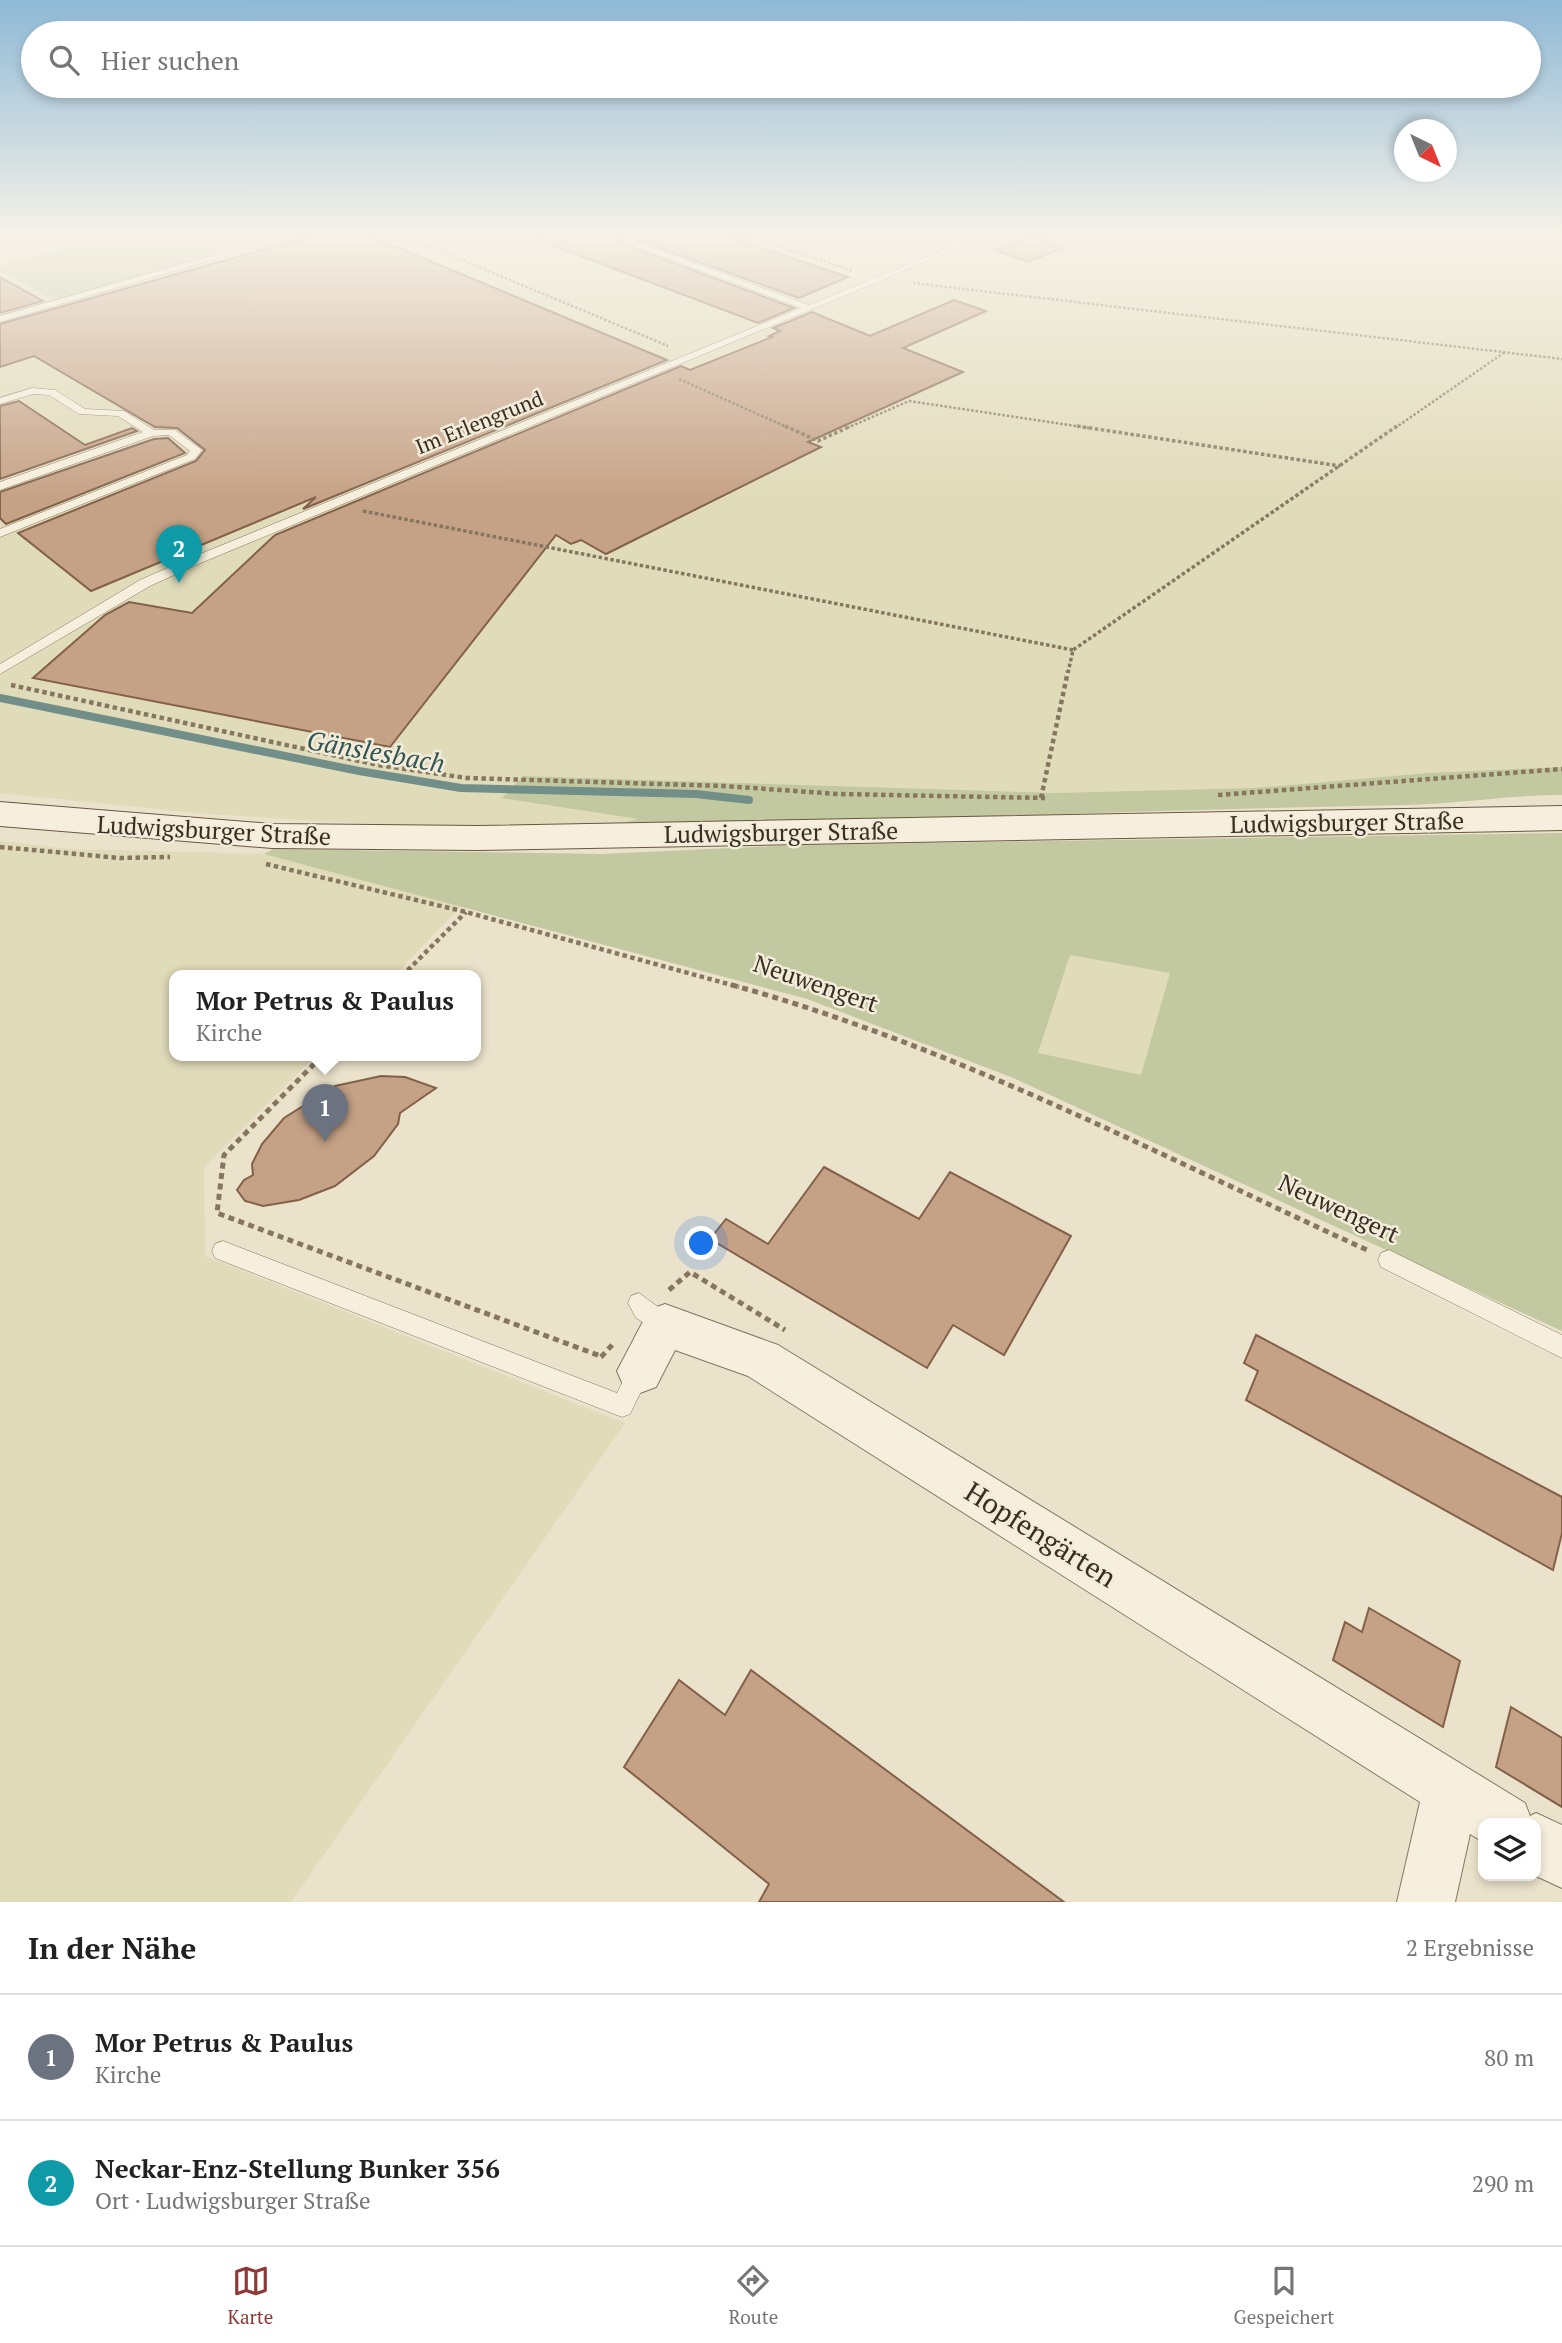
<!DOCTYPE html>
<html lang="de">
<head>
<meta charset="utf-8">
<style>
	:root { --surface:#fff; --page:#f6f6f6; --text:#222; --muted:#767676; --line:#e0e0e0; --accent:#8f3836 }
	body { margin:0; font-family:"PT Serif",serif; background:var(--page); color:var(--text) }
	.controls { position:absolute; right:21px; bottom:21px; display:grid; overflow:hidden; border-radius:14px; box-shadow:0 4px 10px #0003 }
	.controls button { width:63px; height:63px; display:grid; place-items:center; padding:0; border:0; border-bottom:2px solid var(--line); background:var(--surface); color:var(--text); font:35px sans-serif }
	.compass { position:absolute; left:1394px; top:119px; width:63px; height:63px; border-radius:50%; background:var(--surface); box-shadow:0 4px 10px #0003; rotate:137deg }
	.you { position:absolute; left:702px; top:1244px; width:24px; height:24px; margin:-18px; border:5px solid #fff; border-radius:50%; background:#1a73e8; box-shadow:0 0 0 10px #1a73e833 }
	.badge { display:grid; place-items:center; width:46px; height:46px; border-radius:50%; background:var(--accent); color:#fff; font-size:23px; font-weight:700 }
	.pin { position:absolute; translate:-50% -58px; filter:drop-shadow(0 2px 4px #0008) }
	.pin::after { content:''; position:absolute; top:37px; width:24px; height:21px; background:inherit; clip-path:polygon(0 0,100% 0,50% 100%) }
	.popup { position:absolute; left:169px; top:970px; width:312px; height:91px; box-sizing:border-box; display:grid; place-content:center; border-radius:14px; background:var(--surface); filter:drop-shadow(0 2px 5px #0005); font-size:23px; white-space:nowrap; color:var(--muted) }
	.popup b { font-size:26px; color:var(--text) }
	.popup::after { content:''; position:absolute; left:50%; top:100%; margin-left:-14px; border:14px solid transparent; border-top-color:var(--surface) }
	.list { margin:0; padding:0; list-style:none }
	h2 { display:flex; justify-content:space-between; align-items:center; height:91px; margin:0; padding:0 28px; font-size:30px }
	h2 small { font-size:23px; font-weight:400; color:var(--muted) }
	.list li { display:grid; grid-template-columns:46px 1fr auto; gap:21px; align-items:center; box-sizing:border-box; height:126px; padding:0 28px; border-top:2px solid var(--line) }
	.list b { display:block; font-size:26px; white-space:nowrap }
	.list p { margin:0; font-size:23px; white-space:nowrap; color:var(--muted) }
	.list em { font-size:23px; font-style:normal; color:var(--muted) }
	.icon { flex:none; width:38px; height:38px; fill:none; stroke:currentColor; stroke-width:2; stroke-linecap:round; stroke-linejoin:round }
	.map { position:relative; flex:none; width:1562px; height:1902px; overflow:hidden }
	.search { position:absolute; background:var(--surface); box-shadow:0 4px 10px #0003; left:21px; right:21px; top:21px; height:77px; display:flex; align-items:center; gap:18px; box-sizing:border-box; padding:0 24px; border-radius:38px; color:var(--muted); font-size:26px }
	.sheet { height:343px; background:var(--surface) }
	nav { display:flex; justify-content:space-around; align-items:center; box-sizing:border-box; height:98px; border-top:2px solid var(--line); background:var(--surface); font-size:19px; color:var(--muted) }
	nav a { display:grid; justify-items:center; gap:4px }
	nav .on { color:var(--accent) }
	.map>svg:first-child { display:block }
	.farmland { fill:#e0dbb9 }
	.green { fill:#c2c89f; fill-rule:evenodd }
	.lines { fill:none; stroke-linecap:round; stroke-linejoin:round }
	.stream { stroke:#728e88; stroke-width:8 }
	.building { fill:#c5a185; stroke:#836149; stroke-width:2 }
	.lane-casing { stroke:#867660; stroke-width:1 }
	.street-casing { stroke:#867660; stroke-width:2 }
	.secondary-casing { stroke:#685743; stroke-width:2 }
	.path-far3 { stroke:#867660; stroke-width:2.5; stroke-dasharray:2.5 2; stroke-linecap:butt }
	.path-far2 { stroke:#867660; stroke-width:3.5; stroke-dasharray:3.5 2.5; stroke-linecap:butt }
	.path-far1 { stroke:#867660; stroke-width:4.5; stroke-dasharray:4.5 3.5; stroke-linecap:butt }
	.path { stroke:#867660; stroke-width:5; stroke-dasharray:6 4.5; stroke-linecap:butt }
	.lane { fill:#f6efdd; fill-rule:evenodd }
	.street { fill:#f6efdd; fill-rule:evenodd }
	.secondary { fill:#f6efdd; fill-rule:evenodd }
	.labels { text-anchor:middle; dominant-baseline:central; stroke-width:5; stroke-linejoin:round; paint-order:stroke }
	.far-street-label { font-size:21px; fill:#382e22; stroke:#f3ecda }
	.street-label { font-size:24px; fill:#382e22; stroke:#f3ecda }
	.water-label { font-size:26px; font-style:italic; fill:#335655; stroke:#f3ecda }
	.near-street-label { font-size:28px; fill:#382e22; stroke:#f3ecda }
</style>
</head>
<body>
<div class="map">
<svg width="1562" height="1902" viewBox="0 0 1562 1902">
	<rect width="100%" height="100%" fill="#ebe2cb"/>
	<path class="farmland" d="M0,236H1562V767L1428,773L1255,788L1054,793L523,776L503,798L640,819L605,828L444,829L207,814L0,793Z
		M0,841L71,849L264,854L461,906L394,976H174V1056H315L204,1167L205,1256L625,1423L291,1902H0Z
		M1070,955L1171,973L1141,1076L1038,1054Z"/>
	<path class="green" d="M105,236H277L54,300L0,271V266Z
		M1562,767V795C1509,795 1457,804 1404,805C1138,810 871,821 605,828L638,819L502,798L523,776L1054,793L1255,788L1428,773Z
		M1562,833V1331L1011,1077L807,999L264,854L273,849L600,854L798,845ZM1070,955L1170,973L1141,1075L1038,1053Z"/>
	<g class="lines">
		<path class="stream" d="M0,698L359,771L461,788L696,794L749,800"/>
	</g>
	<path class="building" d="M311,236H370L667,360L303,509L316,497L91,591L18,533L196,461L205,450L177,428L155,427L34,356L0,367V324Z
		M533,236H625L619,240L620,243L794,308L758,323L533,238Z
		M645,236H727L848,277L799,298L640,241Z
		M1030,236L1064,247L1028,262L995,250Z
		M0,277L43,301L0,313Z
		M954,300L986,311L903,348L963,372L808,442L821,447L606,554L581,540L571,544L556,535L390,747L33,678L105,615L129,602L192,613L275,535L681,366L690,370L772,337L769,336L780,331L773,328L812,312L870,336Z
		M19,401L85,445L132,428L137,431L0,479V406Z
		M168,438L185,453L6,524L0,518V492L154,439Z
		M381,1076L405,1077L436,1088L400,1113L398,1124L374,1156L335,1186L299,1200L263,1206L245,1201L237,1190L244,1180L253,1175L252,1164L262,1144L284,1118L335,1086Z
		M824,1167L919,1219L950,1172L1071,1236L1004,1355L953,1325L927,1368L710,1239L726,1219L768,1244Z
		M1256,1335L1562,1497V1533L1553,1570L1246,1400L1258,1371L1244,1363Z
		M1369,1608L1460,1661L1443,1727L1333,1660L1345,1622L1362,1632Z
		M751,1670L1064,1902H759L769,1884L624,1767L679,1680L725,1715Z
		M1511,1707L1562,1738V1807L1496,1767Z"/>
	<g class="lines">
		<defs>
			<path id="lane" d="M281,236H294L0,322V316Z
				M631,236H643L633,241L809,305L977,236H988L196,565L150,586L0,674V664L140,580L188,559L801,308L621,241Z
				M1097,236H1117L1118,237L1114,240Z
				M32,388L55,390L85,409L124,411L154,430H175L202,450L195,459L0,537V529L187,455L190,451L169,435L153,436L0,490V482L143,432L118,416L79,414L49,395L33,394L0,404V398Z
				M223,1241L617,1393L632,1363L640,1360L648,1363L651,1371L630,1414L622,1417L215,1258L212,1251L215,1244Z
				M1389,1250L1562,1335V1358L1381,1267L1378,1260L1381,1253Z
				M639,1293L673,1318L676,1325L673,1332L665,1335L636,1318L628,1303L631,1296Z"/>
			<path id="street" d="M665,1304L778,1345L1525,1803L1530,1816L1536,1813L1562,1825V1888L1536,1876V1823H1483V1842L1470,1834L1455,1902H1397L1420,1802L748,1376L675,1350L656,1387L640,1393L624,1387L617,1371L649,1310Z"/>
			<path id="secondary" d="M0,802L272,824L478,826L1562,806V830L478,850L272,848L0,826Z"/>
		</defs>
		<use href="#lane" class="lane-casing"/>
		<use href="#street" class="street-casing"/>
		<use href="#secondary" class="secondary-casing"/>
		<path class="path-far3" d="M405,236L668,346
			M747,236L853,271
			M913,283L1562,359
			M679,379L789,428
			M847,428L909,401L1089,428
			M1395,428L1505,352"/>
		<path class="path-far2" d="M785,426L818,441L851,426
			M1077,426L1340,466
			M363,511L1073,650
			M1068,673L1073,650L1397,426"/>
		<path class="path-far1" d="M11,685L378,765L467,778L724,786L838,794L1045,798
			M1218,795L1562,769
			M1041,798L1068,671
			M0,847L120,858L170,857
			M266,864L466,912L739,987
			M402,976L466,912"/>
		<path class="path" d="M732,985C953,1046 1159,1155 1367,1250
			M322,1056L224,1155L217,1213L603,1357
			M669,1290L690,1272L785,1330
			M601,1357L613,1344"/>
		<use href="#lane" class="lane"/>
		<use href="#street" class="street"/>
		<use href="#secondary" class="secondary"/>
	</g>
	<linearGradient id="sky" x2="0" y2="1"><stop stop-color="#8fb9d6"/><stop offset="0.47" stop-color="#f6f2e8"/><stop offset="1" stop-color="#f6f2e8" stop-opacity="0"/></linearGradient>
	<rect width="1562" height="502" fill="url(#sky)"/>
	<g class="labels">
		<g class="far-street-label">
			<text transform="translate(479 422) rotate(-22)">Im Erlengrund</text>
		</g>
		<g class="street-label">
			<text transform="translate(1347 822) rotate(-1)">Ludwigsburger Straße</text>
			<text transform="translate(214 830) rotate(3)">Ludwigsburger Straße</text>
			<text transform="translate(781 832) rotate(-1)">Ludwigsburger Straße</text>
			<text transform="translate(816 983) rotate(19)">Neuwengert</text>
			<text transform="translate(1339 1208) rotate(25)">Neuwengert</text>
		</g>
		<g class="water-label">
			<text transform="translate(376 751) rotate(10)">Gänslesbach</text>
		</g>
		<g class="near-street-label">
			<text transform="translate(1041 1534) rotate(32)">Hopfengärten</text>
		</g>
	</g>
</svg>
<div class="controls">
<button><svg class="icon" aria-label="layers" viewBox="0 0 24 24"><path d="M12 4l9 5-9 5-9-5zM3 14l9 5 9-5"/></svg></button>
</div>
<svg class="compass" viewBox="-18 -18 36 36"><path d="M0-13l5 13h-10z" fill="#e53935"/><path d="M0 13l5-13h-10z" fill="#767676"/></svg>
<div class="you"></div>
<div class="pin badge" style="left:325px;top:1142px;background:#6b7280">1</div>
<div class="popup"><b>Mor Petrus &amp; Paulus</b>Kirche</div>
<div class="pin badge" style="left:179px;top:583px;background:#0f9aa8">2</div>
<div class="search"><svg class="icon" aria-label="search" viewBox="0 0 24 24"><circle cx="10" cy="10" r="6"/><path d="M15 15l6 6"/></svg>Hier suchen</div>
</div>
<section class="sheet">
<h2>In der Nähe<small>2 Ergebnisse</small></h2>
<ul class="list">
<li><span class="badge" style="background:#6b7280">1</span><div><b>Mor Petrus &amp; Paulus</b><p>Kirche</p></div><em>80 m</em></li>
<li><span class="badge" style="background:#0f9aa8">2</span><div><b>Neckar-Enz-Stellung Bunker 356</b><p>Ort · Ludwigsburger Straße</p></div><em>290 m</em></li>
</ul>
</section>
<nav>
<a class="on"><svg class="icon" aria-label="map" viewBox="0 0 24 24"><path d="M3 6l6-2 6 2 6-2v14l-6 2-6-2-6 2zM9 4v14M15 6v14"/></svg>Karte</a>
<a><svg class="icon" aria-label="directions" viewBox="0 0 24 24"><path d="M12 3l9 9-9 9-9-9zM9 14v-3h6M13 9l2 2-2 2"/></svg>Route</a>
<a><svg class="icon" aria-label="saved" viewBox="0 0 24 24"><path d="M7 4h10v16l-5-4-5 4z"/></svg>Gespeichert</a>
</nav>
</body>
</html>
